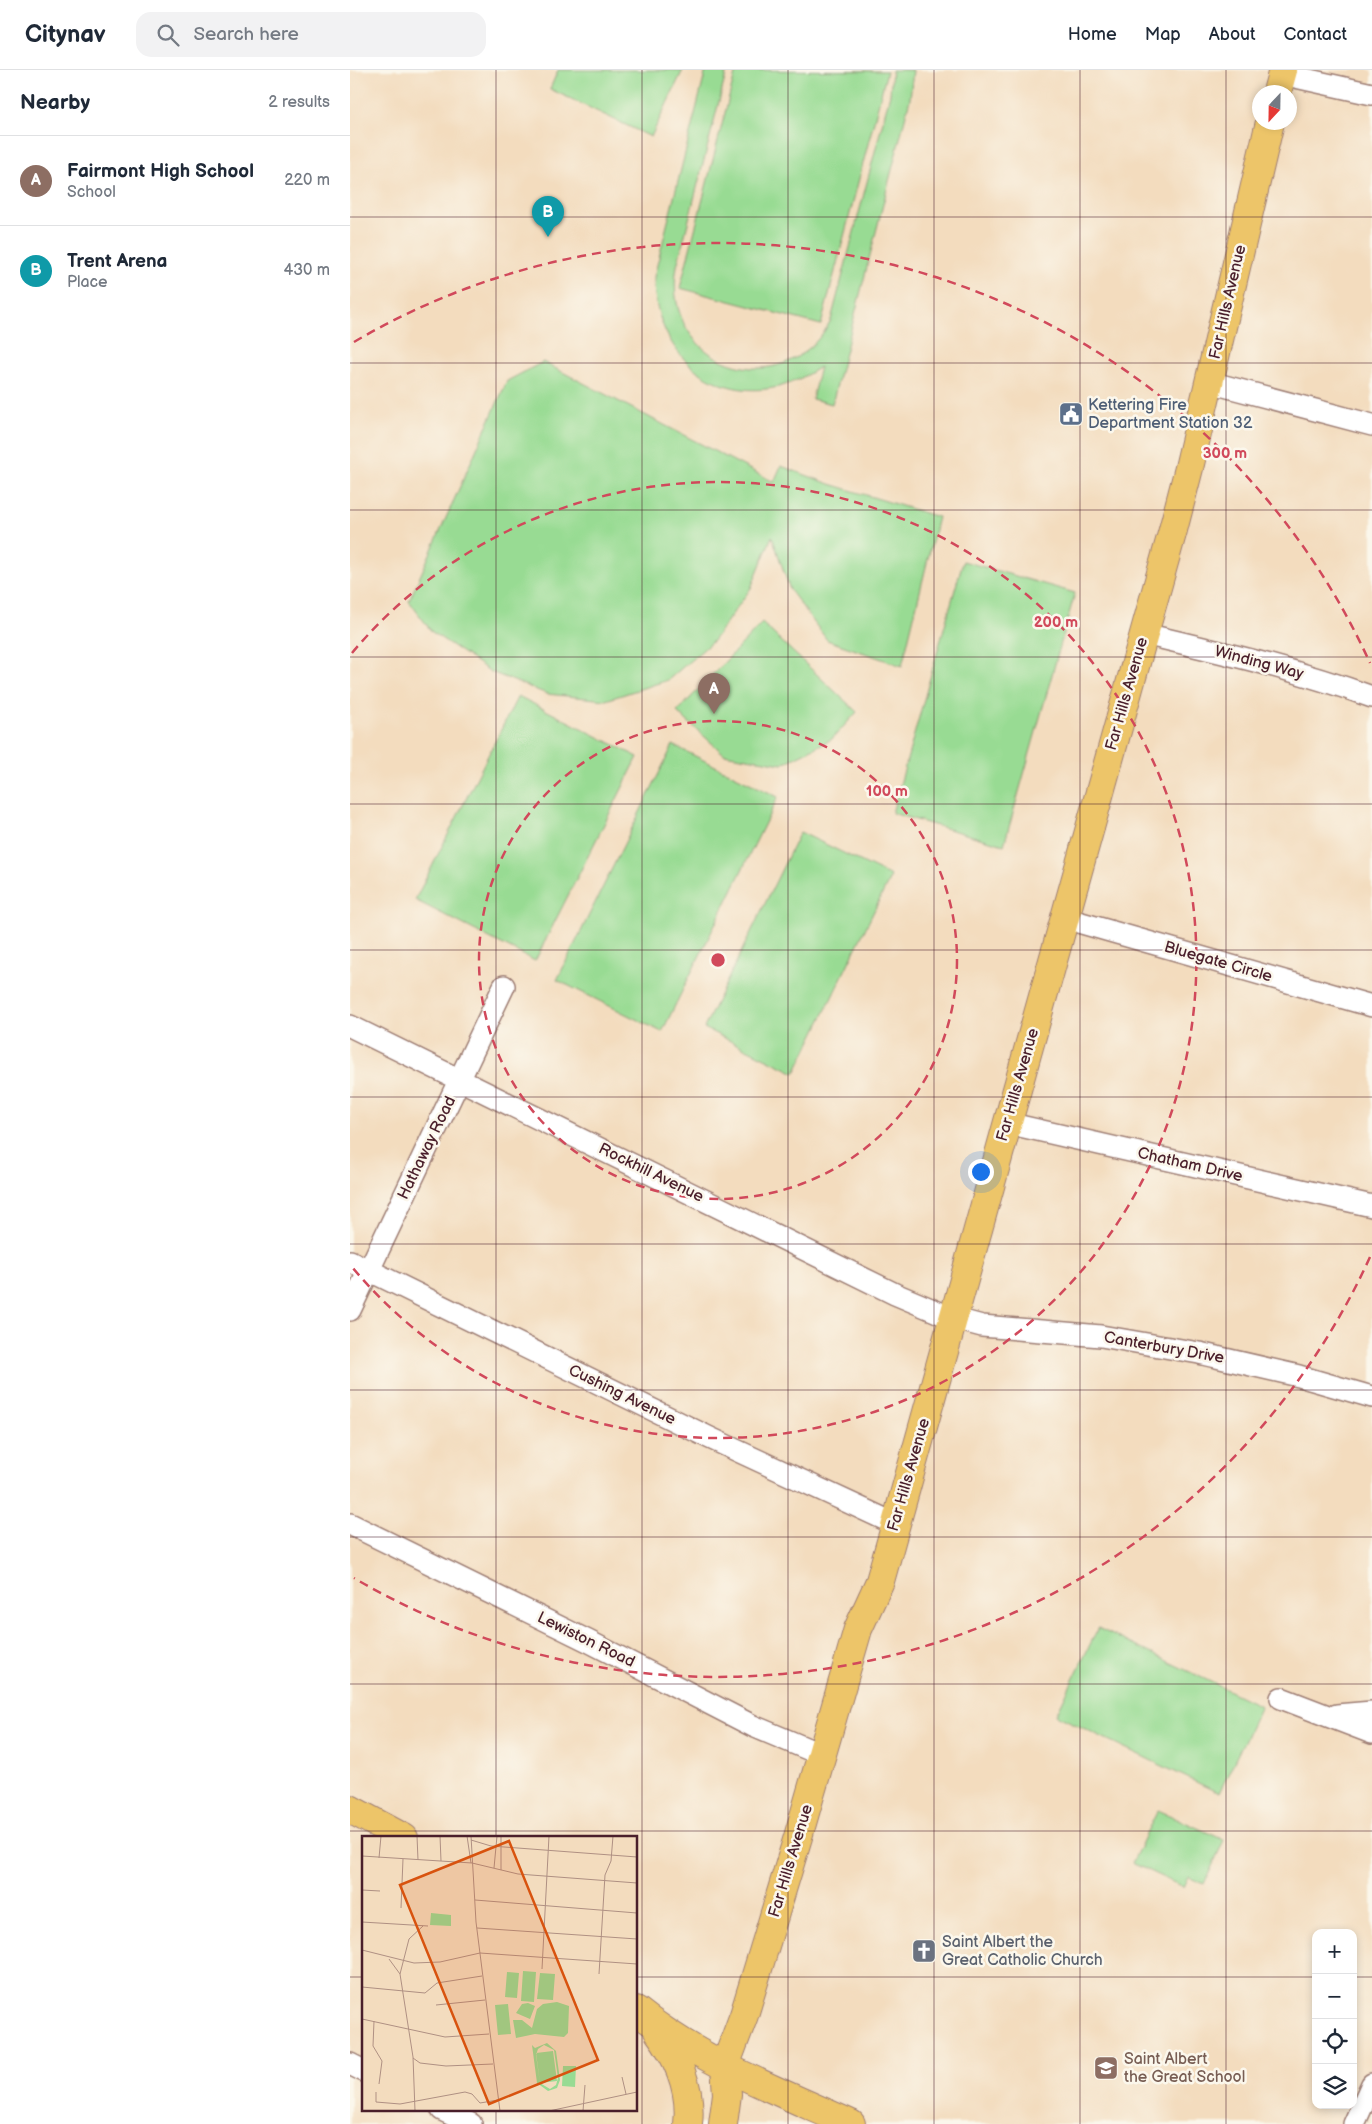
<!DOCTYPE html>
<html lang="en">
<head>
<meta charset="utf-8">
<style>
	:root { --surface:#fff; --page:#f2f2f3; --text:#1f2937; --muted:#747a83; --line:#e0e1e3; --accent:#1a73e8 }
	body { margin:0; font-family:"Balsamiq Sans",sans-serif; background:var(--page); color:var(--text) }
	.controls { position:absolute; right:15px; bottom:15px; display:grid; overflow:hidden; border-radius:10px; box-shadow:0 2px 8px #0003 }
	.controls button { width:45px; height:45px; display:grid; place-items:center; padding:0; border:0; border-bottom:1px solid var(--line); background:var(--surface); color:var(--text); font:25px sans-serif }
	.compass { position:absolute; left:902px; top:15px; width:45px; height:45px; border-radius:50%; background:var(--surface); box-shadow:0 2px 8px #0003; rotate:202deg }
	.you { position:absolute; left:630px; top:1101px; width:18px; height:18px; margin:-12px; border:4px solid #fff; border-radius:50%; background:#1a73e8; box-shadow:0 0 0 8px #1a73e833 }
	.badge { display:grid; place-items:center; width:32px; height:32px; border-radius:50%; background:var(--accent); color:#fff; font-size:16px; font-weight:700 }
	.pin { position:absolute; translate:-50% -41px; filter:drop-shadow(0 1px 2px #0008) }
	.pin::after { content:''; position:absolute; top:26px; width:18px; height:15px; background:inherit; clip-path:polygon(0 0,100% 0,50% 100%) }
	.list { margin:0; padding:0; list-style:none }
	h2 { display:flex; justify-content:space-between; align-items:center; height:65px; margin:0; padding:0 20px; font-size:21px }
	h2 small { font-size:16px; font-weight:400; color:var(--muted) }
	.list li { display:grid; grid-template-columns:32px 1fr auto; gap:15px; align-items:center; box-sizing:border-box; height:90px; padding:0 20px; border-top:1px solid var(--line) }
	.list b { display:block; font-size:19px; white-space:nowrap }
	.list p { margin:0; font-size:16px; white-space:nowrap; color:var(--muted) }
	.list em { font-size:16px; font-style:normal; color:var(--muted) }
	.icon { flex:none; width:28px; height:28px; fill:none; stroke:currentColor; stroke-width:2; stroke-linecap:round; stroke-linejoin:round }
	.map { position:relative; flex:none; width:1022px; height:2054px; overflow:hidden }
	header { display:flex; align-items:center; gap:30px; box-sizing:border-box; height:70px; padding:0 25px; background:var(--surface); border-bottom:1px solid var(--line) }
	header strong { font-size:24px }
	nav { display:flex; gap:28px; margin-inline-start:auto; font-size:18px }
	.search { width:350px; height:45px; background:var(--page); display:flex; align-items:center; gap:12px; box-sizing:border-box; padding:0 18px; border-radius:15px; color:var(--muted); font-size:19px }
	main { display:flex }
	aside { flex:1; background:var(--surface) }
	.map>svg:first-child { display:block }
	.green { fill:#98db93; stroke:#717d5f }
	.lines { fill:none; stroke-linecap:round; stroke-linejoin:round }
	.minor-casing { stroke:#9e7e74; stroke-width:24 }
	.major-casing { stroke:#9e7e74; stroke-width:30 }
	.minor { stroke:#fff; stroke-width:21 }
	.major { stroke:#edc569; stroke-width:28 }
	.grid { fill:none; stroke:#4a1f2b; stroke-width:1; stroke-opacity:0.55 }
	.ring { fill:none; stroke:#d1495b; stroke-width:2.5; stroke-dasharray:9 6 }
	.labels { text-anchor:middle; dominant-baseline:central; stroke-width:5; stroke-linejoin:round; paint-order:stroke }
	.street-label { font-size:16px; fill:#4a1f2b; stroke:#fbf7ec }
	.service-label { font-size:16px; fill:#4e5e75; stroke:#fbf7ec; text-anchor:start }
	.worship-label { font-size:16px; fill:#5b616d; stroke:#fbf7ec; text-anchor:start }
	.education-label { font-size:16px; fill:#785e54; stroke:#fbf7ec; text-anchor:start }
	.inset-road { fill:none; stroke:#af9083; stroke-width:1 }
	.view { fill:#d8530f; fill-opacity:0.15; stroke:#d8530f; stroke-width:2.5 }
	.inset-edge { fill:none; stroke:#4a1f2b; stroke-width:2.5 }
	.centre { fill:#d1495b; stroke:#fbf7ec; stroke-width:2.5 }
	.ring-label { font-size:15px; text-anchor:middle; font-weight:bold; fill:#d1495b; stroke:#fbf7ec; stroke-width:5; stroke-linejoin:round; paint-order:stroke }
</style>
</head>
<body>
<header>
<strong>Citynav</strong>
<div class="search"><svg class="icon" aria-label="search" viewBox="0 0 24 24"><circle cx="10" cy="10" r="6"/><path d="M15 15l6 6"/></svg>Search here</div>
<nav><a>Home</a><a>Map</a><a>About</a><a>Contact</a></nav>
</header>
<main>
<aside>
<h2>Nearby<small>2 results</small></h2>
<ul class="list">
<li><span class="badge" style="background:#8d6e63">A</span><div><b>Fairmont High School</b><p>School</p></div><em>220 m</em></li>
<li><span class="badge" style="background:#0f9aa8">B</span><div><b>Trent Arena</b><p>Place</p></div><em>430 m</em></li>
</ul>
</aside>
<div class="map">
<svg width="1022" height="2054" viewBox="0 0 1022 2054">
	<rect width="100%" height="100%" fill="#fbf7ec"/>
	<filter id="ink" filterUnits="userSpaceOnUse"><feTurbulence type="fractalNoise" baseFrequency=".02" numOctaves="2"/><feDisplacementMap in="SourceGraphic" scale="10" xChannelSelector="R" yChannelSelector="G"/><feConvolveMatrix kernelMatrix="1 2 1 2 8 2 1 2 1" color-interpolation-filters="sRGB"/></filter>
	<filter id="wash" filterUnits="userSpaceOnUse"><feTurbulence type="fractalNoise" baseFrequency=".0096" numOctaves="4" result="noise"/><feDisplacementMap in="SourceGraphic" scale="20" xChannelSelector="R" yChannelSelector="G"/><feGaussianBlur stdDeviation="1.12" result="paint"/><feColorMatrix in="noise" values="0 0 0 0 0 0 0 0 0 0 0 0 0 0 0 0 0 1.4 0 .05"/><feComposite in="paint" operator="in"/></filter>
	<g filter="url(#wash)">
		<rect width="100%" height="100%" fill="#f3dcbe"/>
		<path class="green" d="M208,0H333L301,67L200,19Z
			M356,0H377L327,196C309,295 434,339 481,250L540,24L542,0H563L560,29L482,334L462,329L470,297C457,305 444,313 428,317C357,333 303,276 304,207Z
			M386,0L537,1L471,255L330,218Z
			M193,292L424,412L431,396L480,414L588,447L552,596L477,570L440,520L422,466L401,518L363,571L318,610L256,630L197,624L141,602L82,562L59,531L157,311Z
			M613,491L725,523L654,775L542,743Z
			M412,553L507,642L482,669L432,694L374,684L327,642Z
			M168,626L288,687L185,891L65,830Z
			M323,675L428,727L312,962L207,910Z
			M450,762L541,806L445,1003L354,958Z
			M748,1558L911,1636L869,1723L706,1645Z
			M808,1740L874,1770L854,1814L838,1807L833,1817L782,1793Z"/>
	</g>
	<g filter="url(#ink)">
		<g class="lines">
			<defs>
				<path id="minor" d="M932,4L1022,24
					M859,312L1022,355
					M794,564C871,582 948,600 1022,627
					M714,848L1022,936
					M0,956L545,1224L602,1248L632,1256L751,1266L849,1283L949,1306L1022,1327
					M657,1053L1022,1136
					M0,1191L360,1368L545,1454
					M0,1240L154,916
					M0,1454L238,1571L403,1656L472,1685
					M931,1628L1022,1663
					M987,1645L1022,1642
					M0,1994L14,2001
					M92,2040L121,2054
					M1004,2054L1022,2014"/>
				<path id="major" d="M927,22L933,0
					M0,1739L54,1768
					M286,1940C349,1991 428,2021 501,2054
					M308,1961C328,1988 342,2019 338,2054
					M373,2054L377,2024L375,1996L394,1945L448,1767L508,1559L530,1511L823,460L839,398L920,52"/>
			</defs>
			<use href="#minor" class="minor-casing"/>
			<use href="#major" class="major-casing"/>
			<use href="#minor" class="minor"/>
			<use href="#major" class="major"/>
		</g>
	</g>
	<path class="grid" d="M146,0V1768M292,0V2054M438,0V2054M584,0V2054M730,0V2054M876,0V2054M0,147H1022M0,293H1022M0,440H1022M0,587H1022M0,734H1022M0,880H1022M0,1027H1022M0,1174H1022M0,1320H1022M0,1467H1022M0,1614H1022M0,1761H1022M0,1907H14M286,1907H966M1003,1907H1022M146,2040V2054"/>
	<g class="ring">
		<circle cx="368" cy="890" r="239"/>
		<path d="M2 583A478 478 0 1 1 2 1197"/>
		<path d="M1020 1187A717 717 0 0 1 4 1508M4 272A717 717 0 0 1 1020 593"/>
	</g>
	<defs>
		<symbol id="civic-square" viewBox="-11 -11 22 22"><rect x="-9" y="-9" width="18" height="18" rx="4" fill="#5c6f8a" stroke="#fbf7ec"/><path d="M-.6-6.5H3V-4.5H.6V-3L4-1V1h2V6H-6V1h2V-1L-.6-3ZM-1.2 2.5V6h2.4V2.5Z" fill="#fff"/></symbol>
		<symbol id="church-square" viewBox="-11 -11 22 22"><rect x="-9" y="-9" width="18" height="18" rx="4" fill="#6b7280" stroke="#fbf7ec"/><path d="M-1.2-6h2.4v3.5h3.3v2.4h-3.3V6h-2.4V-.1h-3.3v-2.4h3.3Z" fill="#fff"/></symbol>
		<symbol id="school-square" viewBox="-11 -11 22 22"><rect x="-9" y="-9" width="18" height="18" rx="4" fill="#8d6e63" stroke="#fbf7ec"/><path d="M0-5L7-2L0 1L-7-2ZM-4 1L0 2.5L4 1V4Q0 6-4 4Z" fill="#fff"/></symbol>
	</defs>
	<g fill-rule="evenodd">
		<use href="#civic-square" x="707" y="330" width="28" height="28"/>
		<use href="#church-square" x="560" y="1867" width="28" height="28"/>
		<use href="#school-square" x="742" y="1984" width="28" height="28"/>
	</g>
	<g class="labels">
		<g class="street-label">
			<text transform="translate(878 232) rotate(-77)">Far Hills Avenue</text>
			<text transform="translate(909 593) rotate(15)">Winding Way</text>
			<text transform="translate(777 624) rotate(-74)">Far Hills Avenue</text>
			<text transform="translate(868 892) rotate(16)">Bluegate Circle</text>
			<text transform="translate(668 1015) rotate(-74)">Far Hills Avenue</text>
			<text transform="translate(77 1078) rotate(-64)">Hathaway Road</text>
			<text transform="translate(840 1095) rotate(13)">Chatham Drive</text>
			<text transform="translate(301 1103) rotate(26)">Rockhill Avenue</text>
			<text transform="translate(814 1278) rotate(10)">Canterbury Drive</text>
			<text transform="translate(272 1325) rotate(26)">Cushing Avenue</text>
			<text transform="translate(559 1405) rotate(-74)">Far Hills Avenue</text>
			<text transform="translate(236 1570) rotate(26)">Lewiston Road</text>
			<text transform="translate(441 1791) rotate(-73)">Far Hills Avenue</text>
		</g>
		<g class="service-label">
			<text x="738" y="335">Kettering Fire<tspan x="738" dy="18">Department Station 32</tspan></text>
		</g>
		<g class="worship-label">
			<text x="592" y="1872">Saint Albert the<tspan x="592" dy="18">Great Catholic Church</tspan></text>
		</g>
		<g class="education-label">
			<text x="774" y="1989">Saint Albert<tspan x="774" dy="18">the Great School</tspan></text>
		</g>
	</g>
	<g transform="translate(12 1766)">
		<rect width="275" height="275" fill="#f3dcbe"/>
		<path d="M69,77L89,79V90L68,89ZM161,135L174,136L172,166L159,165ZM145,136L157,137L155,162L143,161ZM178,137L193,138L191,164L175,163ZM195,166L207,170L206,197L202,201L173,198L154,202L151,184H160L170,192L175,173L181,168ZM166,167L173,170L168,183L154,177L160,168ZM146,168L149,198L136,199L133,169ZM185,207L194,215L198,244L195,252L186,255L175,247L170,209L173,212ZM182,209L192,214L196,242L194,249L188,253L178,247L174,219L176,213ZM191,215L195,245L178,247L174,217ZM201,230H214L213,251L200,250Z" fill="#98db93" fill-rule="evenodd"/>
		<path class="inset-road" d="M55,0L56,24M78,0L79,25M105,0L109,27M109,0L114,86L138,275M109,4L129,10L275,21M0,20L110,27L156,38L275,47M17,22L19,0M132,32L135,0M139,34V0M0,54L18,55M113,64L275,77M39,72L41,23M0,86L66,90M115,92L275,103M0,114L52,127L78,126L118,117L275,128M27,123L38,138M180,133L187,0M237,138L243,39L249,25L251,0M0,151L63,157L75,147L120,140M74,169L123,164M0,183L83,201L127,198M12,185L11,210L20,225L17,248M51,222L58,227L84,230L131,228M260,241L264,258M14,256V266L38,268L103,256L110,258L118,267M118,267L136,264M53,275L51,221L38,138L47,103L61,90M187,275L275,256M221,275L223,249"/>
		<path class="view" d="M147,5L236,224L127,268L38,49Z"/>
		<rect width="275" height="275" class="inset-edge"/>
	</g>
	<circle cx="368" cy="890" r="8" class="centre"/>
	<g class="ring-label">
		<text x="875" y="388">300 m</text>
		<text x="706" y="557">200 m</text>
		<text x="537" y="726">100 m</text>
	</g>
</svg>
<div class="controls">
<button>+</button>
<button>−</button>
<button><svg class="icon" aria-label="locate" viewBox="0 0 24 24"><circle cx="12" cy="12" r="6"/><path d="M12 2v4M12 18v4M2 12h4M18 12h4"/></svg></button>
<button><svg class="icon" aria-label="layers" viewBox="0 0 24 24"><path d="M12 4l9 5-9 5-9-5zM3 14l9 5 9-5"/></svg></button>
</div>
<svg class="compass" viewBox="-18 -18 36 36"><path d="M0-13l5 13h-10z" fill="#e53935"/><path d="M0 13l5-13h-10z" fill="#747a83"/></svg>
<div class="you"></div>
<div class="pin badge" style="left:364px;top:644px;background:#8d6e63">A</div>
<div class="pin badge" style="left:198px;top:167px;background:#0f9aa8">B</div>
</div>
</main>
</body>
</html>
